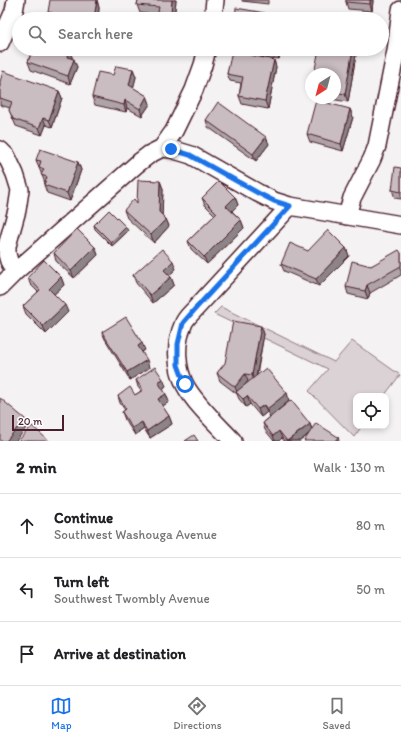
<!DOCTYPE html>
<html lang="en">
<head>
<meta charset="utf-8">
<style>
	:root { --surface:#fff; --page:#f6f6f6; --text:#202124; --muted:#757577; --line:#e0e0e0; --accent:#1a73e8 }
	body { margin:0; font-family:Itim,sans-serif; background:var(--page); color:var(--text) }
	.controls { position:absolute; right:12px; bottom:12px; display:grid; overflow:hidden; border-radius:8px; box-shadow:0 2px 6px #0003 }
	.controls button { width:36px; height:36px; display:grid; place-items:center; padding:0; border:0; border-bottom:1px solid var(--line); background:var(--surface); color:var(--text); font:20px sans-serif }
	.compass { position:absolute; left:305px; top:68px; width:36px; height:36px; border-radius:50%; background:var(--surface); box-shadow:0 2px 6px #0003; rotate:216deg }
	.scale { position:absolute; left:12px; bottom:10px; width:52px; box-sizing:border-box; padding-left:4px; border:2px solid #4a1f2b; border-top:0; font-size:11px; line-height:14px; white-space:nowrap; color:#4a1f2b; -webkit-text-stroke:3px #fff; paint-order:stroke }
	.stop { position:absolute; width:12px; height:12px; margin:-9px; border:3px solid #1a73e8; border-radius:50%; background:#fff }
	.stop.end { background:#1a73e8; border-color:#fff; box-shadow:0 1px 4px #0008 }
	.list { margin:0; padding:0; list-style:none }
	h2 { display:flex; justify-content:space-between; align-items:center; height:52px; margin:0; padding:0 16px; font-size:17px }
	h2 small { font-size:13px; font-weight:400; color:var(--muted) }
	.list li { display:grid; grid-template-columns:26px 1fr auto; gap:12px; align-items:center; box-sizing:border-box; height:64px; padding:0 16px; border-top:1px solid var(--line) }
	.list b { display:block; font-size:15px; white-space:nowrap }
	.list p { margin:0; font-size:13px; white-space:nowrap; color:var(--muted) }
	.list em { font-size:13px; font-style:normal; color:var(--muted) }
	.icon { flex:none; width:22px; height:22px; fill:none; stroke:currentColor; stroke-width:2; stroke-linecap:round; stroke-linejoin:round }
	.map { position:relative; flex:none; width:401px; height:441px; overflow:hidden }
	.search { position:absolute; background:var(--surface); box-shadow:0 2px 6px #0003; left:12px; right:12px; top:12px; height:44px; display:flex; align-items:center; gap:10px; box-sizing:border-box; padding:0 14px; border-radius:22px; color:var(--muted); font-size:15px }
	.sheet { height:244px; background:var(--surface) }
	nav { display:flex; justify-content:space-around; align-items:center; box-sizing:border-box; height:56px; border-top:1px solid var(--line); background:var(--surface); font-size:11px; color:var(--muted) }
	nav a { display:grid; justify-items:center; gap:2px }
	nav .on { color:var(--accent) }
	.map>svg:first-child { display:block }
	.green { fill:#dbd2d5; stroke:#927880 }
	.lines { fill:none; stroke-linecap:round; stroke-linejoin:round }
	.minor-casing { stroke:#4a1f2b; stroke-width:20 }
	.minor { stroke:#fff; stroke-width:17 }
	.wall { fill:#aea3a6; stroke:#4a1f2b }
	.shaded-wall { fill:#8d8487; stroke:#4a1f2b }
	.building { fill:#cabdc1; stroke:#4a1f2b }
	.route { stroke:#1a73e8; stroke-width:5 }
</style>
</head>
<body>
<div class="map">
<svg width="401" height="441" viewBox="0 0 401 441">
	<rect width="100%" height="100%" fill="#f4f2f2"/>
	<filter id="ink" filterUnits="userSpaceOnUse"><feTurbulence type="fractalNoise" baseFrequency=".025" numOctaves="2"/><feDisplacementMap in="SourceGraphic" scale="8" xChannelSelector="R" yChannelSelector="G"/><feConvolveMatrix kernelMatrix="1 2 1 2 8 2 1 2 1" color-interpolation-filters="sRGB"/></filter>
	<g filter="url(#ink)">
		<path class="green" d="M221,307L334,362L352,341L400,375L384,396H356V426H362L354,437L309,391L328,369L214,314Z"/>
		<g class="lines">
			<defs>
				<path id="minor" d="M213,19L215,0
					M0,43L14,11L16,0
					M162,148L171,149L191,155L258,193L274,201L290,206L401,225
					M0,150L7,157L15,174L20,190L17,210L7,246V254L9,261L15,272
					M347,216L352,198L372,159L377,146L396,51L401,10
					M0,287L15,272L137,164L150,154L162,148L174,131L194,90L203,65L207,49
					M233,441C218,425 195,404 185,385C176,367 175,343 183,325C185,318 192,313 196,308L290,206"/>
			</defs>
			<use href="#minor" class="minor-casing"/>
			<use href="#minor" class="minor"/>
		</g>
		<path class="wall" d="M97,0L99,8L98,19H50L48,12Z
			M138,0H176L174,19H161L159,15L140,13L137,5Z
			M242,0H268V4L242,1Z
			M346,0H373L372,11L348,9L346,2Z
			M30,49H69L72,57V59L77,67L70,84L31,70L28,62L31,52Z
			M232,49H281L279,59L237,52L274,60L276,67L268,109L242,104L239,96L241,83L230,81L227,74L233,52Z
			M319,49H357L348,102L325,98H335V74Z
			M133,69L136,77L133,88L147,96L150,104L142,116L127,108L126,112L95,105L92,97L113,75Z
			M0,82L59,91L62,98L52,127L46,125L42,135L16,126L9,110L10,108L0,105Z
			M350,109L353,117L343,151L310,142L307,134Z
			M206,120L269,144L256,161L208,127Z
			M36,160L78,162L81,170L70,201L47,193L44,185L45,183Z
			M401,168V199L395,198L392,190Z
			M160,181L163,189L162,215L166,219L169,226L154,243L127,218L124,210L137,203Z
			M235,197L238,205L232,211L241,220L244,228L207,264L191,249L188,241L215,215L205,205L202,198Z
			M94,225L128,231L112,246L95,229Z
			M95,247L98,255L74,278L56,261L54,253Z
			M346,248L349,256L319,286L284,271L281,264L308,251Z
			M401,253V275L370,293L368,299L348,294L346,287L371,266Z
			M176,269L169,275L171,277L174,285L153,303L136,283L133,275Z
			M28,277H61L64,285L54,294L68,312L46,334L26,314L23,306L38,292L30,284Z
			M261,326L264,334L257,375L287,393L289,401L310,424L312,429L308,435L300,441H284L282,438L279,441H274L265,430L263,423L270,417L267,412L261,417L250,404L246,407L239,399L237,394L220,381L217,373Z
			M102,332L145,350L142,352L149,368L130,380L105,339Z
			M136,380L166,386L163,389L169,402L162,406L169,416L172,424L150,438L144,429L135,435L125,420L122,412L125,410L120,403L118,396L135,395L141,391L138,387Z"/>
		<path class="shaded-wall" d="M97,0L99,8L98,19H94V18Z
			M172,0H176L174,19H173L171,13Z
			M370,0H373L372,11L370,4Z
			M265,13L267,19H264Z
			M67,49H69V51L70,50L72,57L70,65L67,57Z
			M277,49H281L279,59L276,52Z
			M353,49H357L348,102L345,94Z
			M74,59L77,67L70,84L68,76Z
			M274,60L276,67L268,109L265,101Z
			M133,69L136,77L132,93L129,85Z
			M59,91L62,98L52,127L49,120Z
			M147,96L150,104L142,116L140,109Z
			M125,100L127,108L126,112L124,105Z
			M350,109L353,117L343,151L341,144Z
			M43,118L46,125L42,135L39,128Z
			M266,137L269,144L256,161L253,154Z
			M78,162L81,170L70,201L67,193Z
			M160,181L163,189L162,220L159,212Z
			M235,197L238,205L229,214L226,206Z
			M166,219L169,226L154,243L151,235Z
			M241,220L244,228L207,264L204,257Z
			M126,227L128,231L112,246L111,242Z
			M95,247L98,255L74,278L71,271Z
			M346,248L349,256L319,286L316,279Z
			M173,261L176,269L167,277L164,270Z
			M61,277L64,285L52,296L49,289Z
			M171,277L174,285L153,303L150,295Z
			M367,285L370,293L368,299L365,291Z
			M65,305L68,312L46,334L43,326Z
			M261,326L264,334L255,383L252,375Z
			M142,343L145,350L140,353L138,346Z
			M147,360L149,368L130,380L127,372Z
			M245,374L248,381L238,394L235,387Z
			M163,379L166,386L161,390L158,382Z
			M287,393L289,401L270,417L267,409Z
			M166,394L169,402L161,407L158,399Z
			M247,396L250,404L246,407L243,399Z
			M264,405L267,412L261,417L258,409Z
			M169,416L172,424L150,438L147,431Z
			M25,419L27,427L16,441H6Z
			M142,422L144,429L135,435L132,428Z
			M310,424L312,431L300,441H288Z
			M279,431L282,438L279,441H275L273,436Z
			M338,437L339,441H335Z"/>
		<path class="building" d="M50,0H97L94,18L88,17V19H55L56,14L48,12Z
			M138,0H172L171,13L158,12L159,7L137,5Z
			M346,0H370V4L346,2Z
			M236,8L265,13L264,19H235Z
			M37,49H67L70,50L67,57L74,59L68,76L28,62L32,51L35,53Z
			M260,49H277L276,52Z
			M319,49H353L345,94L335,92V74H314Z
			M232,51L274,60L265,101L239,96L243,77L227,74Z
			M116,66L133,69L129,85L147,96L140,109L125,100L124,105L92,97L98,72L113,75Z
			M3,71L59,91L49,120L43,118L39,128L13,119L9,110L12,102L0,98V82Z
			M316,100L350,109L341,144L307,134Z
			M218,102L266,137L253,154L206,120Z
			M40,149L78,162L67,193L44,185L47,177L41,175L44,169L39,167L41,161L36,160Z
			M395,167L401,168V192L392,190Z
			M138,180L160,181L159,212L166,219L151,235L124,210L134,199L137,203Z
			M219,181L235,197L226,206L241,220L204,257L188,241L217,213L202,198Z
			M109,210L126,227L111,242L94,225Z
			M77,229L95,247L71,271L54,253Z
			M328,230L346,248L316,279L281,264L290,243L308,251Z
			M162,249L173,261L164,270L171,277L150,295L133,275Z
			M399,250L401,253V266L367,285L365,291L346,287L352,261L371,266Z
			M44,260L61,277L49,289L65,305L43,326L23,306L40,290L28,277Z
			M126,317L142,343L138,346L147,360L127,372L102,332Z
			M233,321L261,326L252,375L245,374L235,387L217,373L225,363Z
			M155,367L163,379L158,382L166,394L158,399L169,416L147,431L142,422L132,428L122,412L126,409L118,396L130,387L135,395L143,390L136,380Z
			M266,368L287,393L267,409L264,405L258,409L247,396L243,399L236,392Z
			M0,398L25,419L6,441H2L0,440Z
			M291,400L310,424L287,441L279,431L273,436L263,423Z
			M316,423L338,437L335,441H304Z
			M32,426L49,441H18Z
			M194,435L198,441H185Z"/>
	</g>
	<g class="lines" filter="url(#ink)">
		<path class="route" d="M171,149L190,155L258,193L274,201L290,206L196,308L183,323L178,344V365L185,384"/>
	</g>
</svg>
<div class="controls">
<button><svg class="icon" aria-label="locate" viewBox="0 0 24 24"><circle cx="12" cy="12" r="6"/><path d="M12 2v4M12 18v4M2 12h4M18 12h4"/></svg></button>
</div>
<svg class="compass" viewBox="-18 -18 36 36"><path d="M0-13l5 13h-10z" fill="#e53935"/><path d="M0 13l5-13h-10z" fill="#757577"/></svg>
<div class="scale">20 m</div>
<div class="stop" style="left:185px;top:384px"></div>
<div class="stop end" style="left:171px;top:149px"></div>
<div class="search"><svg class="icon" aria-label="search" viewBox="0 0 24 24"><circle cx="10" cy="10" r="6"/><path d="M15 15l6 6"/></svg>Search here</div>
</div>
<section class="sheet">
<h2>2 min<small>Walk · 130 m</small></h2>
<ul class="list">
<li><svg class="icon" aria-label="ahead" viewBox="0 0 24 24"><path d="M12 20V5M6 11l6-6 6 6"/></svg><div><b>Continue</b><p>Southwest Washouga Avenue</p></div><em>80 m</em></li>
<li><svg class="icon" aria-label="left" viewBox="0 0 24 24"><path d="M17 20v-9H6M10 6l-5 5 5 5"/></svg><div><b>Turn left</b><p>Southwest Twombly Avenue</p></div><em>50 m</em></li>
<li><svg class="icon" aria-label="arrive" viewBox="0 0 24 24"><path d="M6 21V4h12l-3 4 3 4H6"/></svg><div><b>Arrive at destination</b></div></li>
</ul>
</section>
<nav>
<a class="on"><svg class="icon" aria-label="map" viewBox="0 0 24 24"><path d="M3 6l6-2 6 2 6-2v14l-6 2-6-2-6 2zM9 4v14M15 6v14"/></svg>Map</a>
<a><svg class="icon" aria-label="directions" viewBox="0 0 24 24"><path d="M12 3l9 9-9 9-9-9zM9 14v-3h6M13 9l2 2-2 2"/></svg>Directions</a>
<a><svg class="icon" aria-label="saved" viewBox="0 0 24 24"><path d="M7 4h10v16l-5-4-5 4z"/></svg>Saved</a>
</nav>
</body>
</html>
